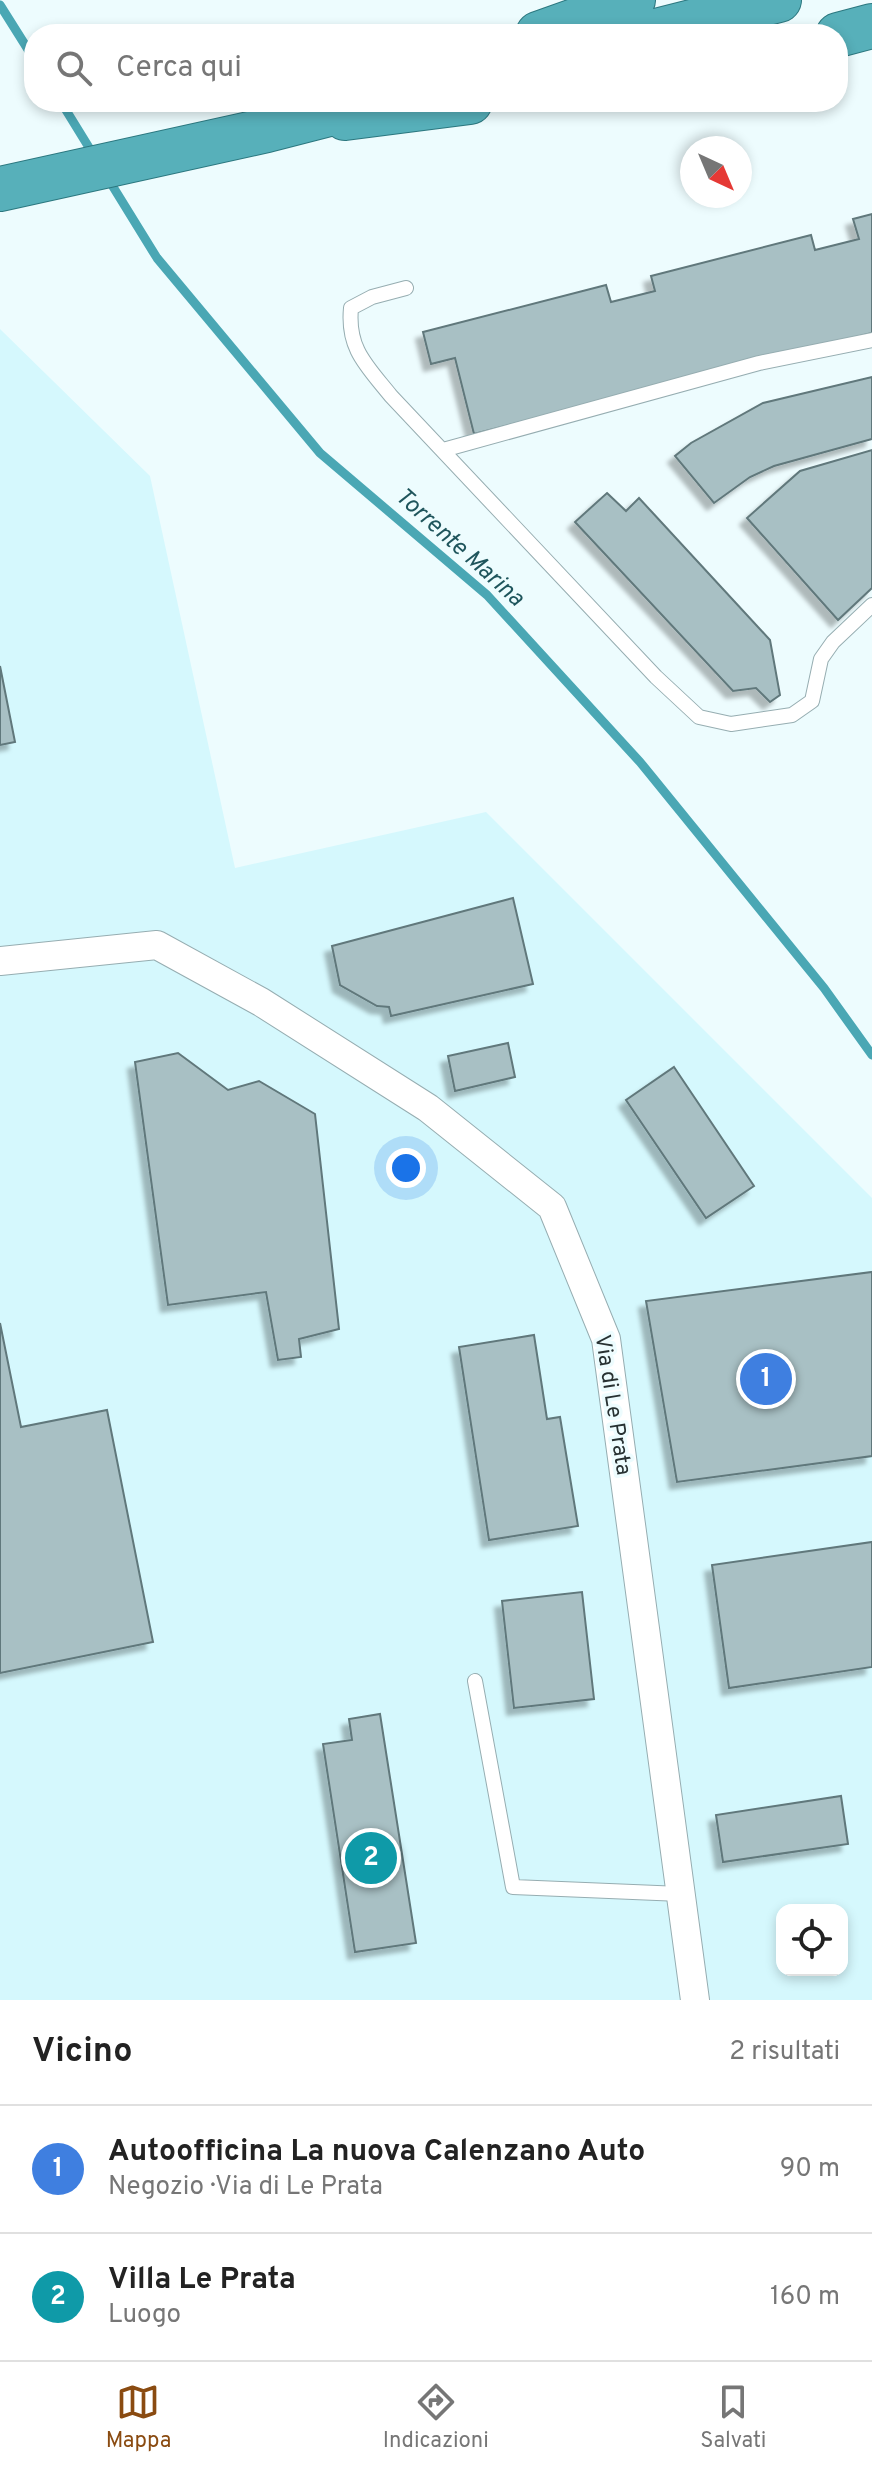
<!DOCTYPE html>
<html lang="it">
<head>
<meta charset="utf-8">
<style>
	:root { --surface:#fff; --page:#f6f6f6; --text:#222; --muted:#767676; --line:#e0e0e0; --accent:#8a4b11 }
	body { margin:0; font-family:Overpass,sans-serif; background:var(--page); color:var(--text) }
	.controls { position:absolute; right:24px; bottom:24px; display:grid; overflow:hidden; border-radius:16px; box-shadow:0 4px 12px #0003 }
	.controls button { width:72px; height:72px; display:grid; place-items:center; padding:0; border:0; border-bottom:2px solid var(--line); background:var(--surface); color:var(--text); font:40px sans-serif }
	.compass { position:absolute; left:680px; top:136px; width:72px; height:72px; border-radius:50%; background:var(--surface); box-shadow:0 4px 12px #0003; rotate:136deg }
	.you { position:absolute; left:406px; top:1168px; width:28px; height:28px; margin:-20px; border:6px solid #fff; border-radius:50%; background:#1a73e8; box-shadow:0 0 0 12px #1a73e833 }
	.badge { display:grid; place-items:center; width:52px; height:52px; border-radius:50%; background:var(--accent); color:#fff; font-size:26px; font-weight:700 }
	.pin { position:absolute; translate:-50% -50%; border:4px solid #fff; box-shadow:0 2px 8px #0006 }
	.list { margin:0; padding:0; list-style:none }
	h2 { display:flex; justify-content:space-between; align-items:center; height:104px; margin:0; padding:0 32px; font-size:34px }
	h2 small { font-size:26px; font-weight:400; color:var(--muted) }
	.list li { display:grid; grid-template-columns:52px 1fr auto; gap:24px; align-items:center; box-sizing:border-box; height:128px; padding:0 32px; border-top:2px solid var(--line) }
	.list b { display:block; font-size:30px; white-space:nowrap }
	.list p { margin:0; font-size:26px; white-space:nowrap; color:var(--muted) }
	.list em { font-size:26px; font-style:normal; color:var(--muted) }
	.icon { flex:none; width:44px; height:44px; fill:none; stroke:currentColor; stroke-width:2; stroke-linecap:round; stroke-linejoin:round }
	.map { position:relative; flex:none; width:872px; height:2000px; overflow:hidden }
	.search { position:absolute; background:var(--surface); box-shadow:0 4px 12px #0003; left:24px; right:24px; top:24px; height:88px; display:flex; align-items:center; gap:20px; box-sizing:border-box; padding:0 28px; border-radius:32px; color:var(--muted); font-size:30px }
	.sheet { height:360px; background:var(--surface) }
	nav { display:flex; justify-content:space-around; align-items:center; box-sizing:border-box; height:112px; border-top:2px solid var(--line); background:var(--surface); font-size:22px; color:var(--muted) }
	nav a { display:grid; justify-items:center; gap:4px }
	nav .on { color:var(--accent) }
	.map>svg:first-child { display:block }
	.built { fill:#d5f8fd; fill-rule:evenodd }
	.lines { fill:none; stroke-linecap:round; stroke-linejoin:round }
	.stream { stroke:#4aa7b4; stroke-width:9 }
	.building { fill:#a8c0c4; stroke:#61787b; stroke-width:2; filter:url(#shadow) }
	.service-casing { stroke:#96adb1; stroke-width:16 }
	.minor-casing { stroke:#96adb1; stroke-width:30 }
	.trunk-casing { stroke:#2b777f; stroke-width:46 }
	.service { stroke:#fff; stroke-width:14 }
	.minor { stroke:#fff; stroke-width:28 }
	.trunk { stroke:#57b0ba; stroke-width:44 }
	.labels { text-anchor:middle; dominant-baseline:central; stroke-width:7; stroke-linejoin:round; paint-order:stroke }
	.street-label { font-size:22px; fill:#273132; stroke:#edfcfe }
	.water-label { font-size:24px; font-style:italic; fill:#1f555c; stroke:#edfcfe }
</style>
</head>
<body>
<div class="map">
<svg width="872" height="2000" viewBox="0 0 872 2000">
	<defs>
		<filter id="shadow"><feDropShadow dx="-7" dy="7" stdDeviation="2" flood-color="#0004"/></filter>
	</defs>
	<rect width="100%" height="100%" fill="#edfcfe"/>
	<path class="built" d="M0,329L150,476L235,868L486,812L872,1198V2000H0ZM782,1910H842V1970H782Z"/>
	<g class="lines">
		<path class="stream" d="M0,5L34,59
			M61,102L93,154
			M107,177L157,258L320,453L487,595L640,762L824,988L872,1055"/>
	</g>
	<path class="building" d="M872,214V333L474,434L455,358L431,364L423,332L606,285L611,302L655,291L651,276L811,235L815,250L859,239L853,219Z
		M872,377V439L774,466L750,477L714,503L675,456L691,443L763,403Z
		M872,450V588L838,620L747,518L800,471Z
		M607,493L626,511L639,498L770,640L780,695L770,702L756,688L733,691L575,522Z
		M0,666L15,742L0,745Z
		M513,898L533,984L391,1016L389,1007L377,1006L340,985L332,946Z
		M508,1043L515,1077L455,1091L448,1056Z
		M178,1053L228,1090L259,1081L315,1114L339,1329L299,1339L301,1357L278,1360L266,1292L168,1305L135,1062Z
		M674,1067L754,1186L706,1218L626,1100Z
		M872,1272V1456L677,1482L646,1301Z
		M0,1323L21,1427L107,1410L153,1642L0,1673Z
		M534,1335L547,1419L560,1417L578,1526L489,1540L459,1347Z
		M872,1542V1667L729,1688L712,1565Z
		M582,1592L594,1699L514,1708L502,1601Z
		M380,1714L416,1943L355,1952L323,1744L352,1740L349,1719Z
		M841,1796L848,1844L723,1862L716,1815Z"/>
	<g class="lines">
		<defs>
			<path id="service" d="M406,288L372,297L351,308C347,349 367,366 391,396L656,677L699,717L731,724L792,715L812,701L821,659L833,642L872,605
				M443,450L759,363L872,340
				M475,1681L513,1887L681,1894"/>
			<path id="minor" d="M0,961L157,945L261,1002L428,1108L552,1207L606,1339L695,2000"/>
			<path id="trunk" d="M538,34L633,0
				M644,34L779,0
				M838,35L872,26
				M345,118L470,102
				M0,189L267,130L376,102"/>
		</defs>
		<use href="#service" class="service-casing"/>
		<use href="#minor" class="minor-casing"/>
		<use href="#trunk" class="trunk-casing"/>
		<use href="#service" class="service"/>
		<use href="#minor" class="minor"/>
		<use href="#trunk" class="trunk"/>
	</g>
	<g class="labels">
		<g class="street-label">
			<text transform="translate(612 1405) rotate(81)">Via di Le Prata</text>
		</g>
		<g class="water-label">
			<text transform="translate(459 548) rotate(42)">Torrente Marina</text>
		</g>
	</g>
</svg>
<div class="controls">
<button><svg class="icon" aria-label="locate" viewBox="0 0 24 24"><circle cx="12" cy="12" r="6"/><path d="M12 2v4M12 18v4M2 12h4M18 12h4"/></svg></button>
</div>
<svg class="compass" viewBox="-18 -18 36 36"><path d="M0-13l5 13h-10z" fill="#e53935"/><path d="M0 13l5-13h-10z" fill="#767676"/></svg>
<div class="you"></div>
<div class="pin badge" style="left:766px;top:1379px;background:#3f7fe0">1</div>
<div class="pin badge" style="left:371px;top:1858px;background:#0f9aa8">2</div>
<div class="search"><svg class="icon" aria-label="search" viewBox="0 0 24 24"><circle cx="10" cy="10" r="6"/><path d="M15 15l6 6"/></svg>Cerca qui</div>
</div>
<section class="sheet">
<h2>Vicino<small>2 risultati</small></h2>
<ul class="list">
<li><span class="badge" style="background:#3f7fe0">1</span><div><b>Autoofficina La nuova Calenzano Auto</b><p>Negozio · Via di Le Prata</p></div><em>90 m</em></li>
<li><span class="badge" style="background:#0f9aa8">2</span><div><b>Villa Le Prata</b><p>Luogo</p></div><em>160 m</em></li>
</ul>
</section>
<nav>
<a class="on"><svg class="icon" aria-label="map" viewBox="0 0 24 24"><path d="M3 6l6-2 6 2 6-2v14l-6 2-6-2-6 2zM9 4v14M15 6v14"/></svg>Mappa</a>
<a><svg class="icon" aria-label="directions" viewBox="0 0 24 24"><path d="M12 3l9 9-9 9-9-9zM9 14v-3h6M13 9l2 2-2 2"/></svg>Indicazioni</a>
<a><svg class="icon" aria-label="saved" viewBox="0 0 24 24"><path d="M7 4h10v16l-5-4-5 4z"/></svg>Salvati</a>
</nav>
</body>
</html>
